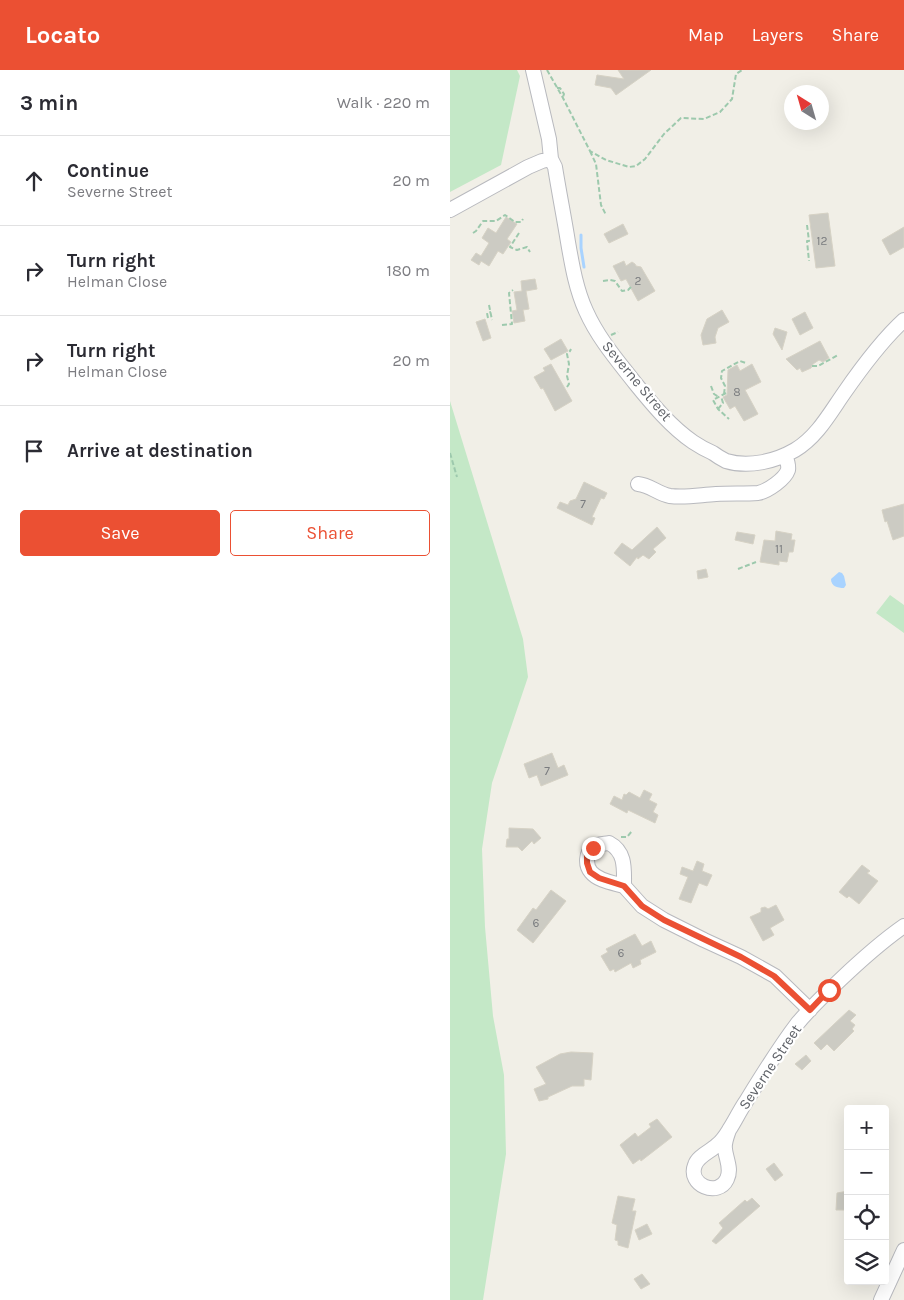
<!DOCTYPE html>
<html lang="en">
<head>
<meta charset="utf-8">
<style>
	:root { --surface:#fff; --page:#f7f7f7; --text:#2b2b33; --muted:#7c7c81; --line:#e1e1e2; --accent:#eb5033 }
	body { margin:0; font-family:Karla,sans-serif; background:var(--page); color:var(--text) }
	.controls { position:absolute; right:15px; bottom:15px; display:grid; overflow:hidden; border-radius:5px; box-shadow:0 5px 20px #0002 }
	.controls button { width:45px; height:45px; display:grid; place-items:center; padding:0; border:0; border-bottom:1px solid var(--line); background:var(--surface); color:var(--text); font:25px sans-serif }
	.compass { position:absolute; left:334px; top:15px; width:45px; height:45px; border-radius:50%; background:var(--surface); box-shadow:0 5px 20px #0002; rotate:323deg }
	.stop { position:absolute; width:15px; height:15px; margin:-11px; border:4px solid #eb5033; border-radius:50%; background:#fff }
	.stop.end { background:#eb5033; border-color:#fff; box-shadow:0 1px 5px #0008 }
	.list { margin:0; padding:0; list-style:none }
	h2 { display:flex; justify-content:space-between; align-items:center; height:65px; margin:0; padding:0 20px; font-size:21px }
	h2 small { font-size:16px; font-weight:400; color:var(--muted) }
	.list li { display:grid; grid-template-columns:32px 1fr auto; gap:15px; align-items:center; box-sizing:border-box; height:90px; padding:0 20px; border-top:1px solid var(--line) }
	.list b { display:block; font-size:19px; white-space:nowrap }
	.list p { margin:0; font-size:16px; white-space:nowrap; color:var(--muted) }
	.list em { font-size:16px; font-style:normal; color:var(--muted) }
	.actions { display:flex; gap:10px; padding:15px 20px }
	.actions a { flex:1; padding:11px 0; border:1px solid var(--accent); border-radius:5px; text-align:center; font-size:18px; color:var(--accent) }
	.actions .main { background:var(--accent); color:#fff }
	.icon { flex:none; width:28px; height:28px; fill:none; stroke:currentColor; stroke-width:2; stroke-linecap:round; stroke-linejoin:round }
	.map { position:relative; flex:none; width:454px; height:1230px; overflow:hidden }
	header { display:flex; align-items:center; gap:30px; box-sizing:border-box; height:70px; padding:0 25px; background:var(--accent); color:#fff }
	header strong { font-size:24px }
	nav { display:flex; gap:28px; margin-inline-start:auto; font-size:18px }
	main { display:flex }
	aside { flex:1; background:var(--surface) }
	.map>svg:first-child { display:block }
	.green { fill:#c4e8c7 }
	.water { fill:#a9d3ff }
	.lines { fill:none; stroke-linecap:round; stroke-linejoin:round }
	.stream { stroke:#a9d3ff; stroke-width:3 }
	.building { fill:#cccbc3; stroke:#d6d2c5 }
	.minor-casing { stroke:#b8b9be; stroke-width:16 }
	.path { stroke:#9dc9ad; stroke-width:2; stroke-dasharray:5 2.5; stroke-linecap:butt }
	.minor { stroke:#fff; stroke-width:14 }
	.route { stroke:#eb5033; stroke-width:6 }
	.labels { text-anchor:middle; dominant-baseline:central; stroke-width:4.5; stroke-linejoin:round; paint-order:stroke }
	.number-label { font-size:12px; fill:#7a7c7f }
	.street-label { font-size:15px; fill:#5f6268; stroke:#fff }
</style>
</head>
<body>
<header>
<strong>Locato</strong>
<nav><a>Map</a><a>Layers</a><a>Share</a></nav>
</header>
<main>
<aside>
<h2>3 min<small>Walk · 220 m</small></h2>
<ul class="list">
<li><svg class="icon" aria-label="ahead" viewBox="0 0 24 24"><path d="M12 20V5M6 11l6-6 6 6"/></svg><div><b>Continue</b><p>Severne Street</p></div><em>20 m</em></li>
<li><svg class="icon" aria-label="right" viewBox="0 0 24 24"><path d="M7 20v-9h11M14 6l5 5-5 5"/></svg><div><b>Turn right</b><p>Helman Close</p></div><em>180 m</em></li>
<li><svg class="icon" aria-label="right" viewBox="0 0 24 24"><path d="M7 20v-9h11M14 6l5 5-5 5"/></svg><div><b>Turn right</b><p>Helman Close</p></div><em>20 m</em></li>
<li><svg class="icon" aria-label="arrive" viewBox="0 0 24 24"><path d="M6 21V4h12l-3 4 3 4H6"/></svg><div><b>Arrive at destination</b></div></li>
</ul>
<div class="actions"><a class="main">Save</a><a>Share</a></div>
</aside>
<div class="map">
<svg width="454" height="1230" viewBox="0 0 454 1230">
	<rect width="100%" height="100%" fill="#f1efe7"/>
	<path class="green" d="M0,0H67L70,6L51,95L0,122Z
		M0,331L73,569L78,607L42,713L32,779L35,857L43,946L54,1005L56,1084L33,1230H0Z
		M440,525L454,535V563L426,543Z"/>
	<path class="water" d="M389,502L392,503L394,506L396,515L394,518C387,518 381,516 381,509Z"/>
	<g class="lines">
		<path class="stream" d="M131,165V178L134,197"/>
	</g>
	<path class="building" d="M168,0H201L166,25L161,18L145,15L147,5L174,9Z
		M378,143L385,196L366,198L359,145Z
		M56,147L67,154L57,169L61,172L53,184L48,181L39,196L31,191L29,195L21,190L26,183L31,186L39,173L32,168L38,158L46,163Z
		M173,154L178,164L159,173L154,164Z
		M454,157V177L440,185L432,170Z
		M174,191L176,196L182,192L185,194L186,196L191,197L205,221L188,231L176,209L171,211L163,196Z
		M85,209L87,219L76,221L79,239L73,240L75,251L64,253L62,241L67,240L64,222L72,221L71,211Z
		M272,240L279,252L268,258L265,267L266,273L253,275L251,265L257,249Z
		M355,242L363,258L350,265L342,249Z
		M35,249L41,268L33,271L26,252Z
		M325,258L337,262L332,280L323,264Z
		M111,269L118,281L101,290L94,279Z
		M370,271L379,288L373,292L369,290L363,294L361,298L352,302L350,298L347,300L336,289Z
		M101,294L122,331L105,341L93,318L91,319L84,307L95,301L93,298Z
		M302,294L311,312L295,320L308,344L294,351L285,336L280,339L273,327L277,325L278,300L287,295L290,301Z
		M134,412L157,423L154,429L151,428L142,447L145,448L142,455L107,438L110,432L118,435L120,431L126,429Z
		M454,434V466L443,470L437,451L435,452L432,440Z
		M207,457L216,468L203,479L206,482L199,489L193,485L188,489L187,487L180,496L164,483L172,473L182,480Z
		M326,461L342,464L341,470H345L343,482H339L337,492L329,491V495L310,492L314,470L325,471Z
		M287,462L305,465L303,474L285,470Z
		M256,499L258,507L248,509L247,501Z
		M102,683L108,698L114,695L118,705L91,716L87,705L79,708L74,694Z
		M194,720L202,724L199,730L207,734L203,742L208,745L205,753L178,740L177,743L160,734L164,726L172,730L174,724L176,725L179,722L190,728Z
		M59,758L83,759L91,768L84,774L82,771L72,781L68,777H56L57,769H59Z
		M247,791L254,794L252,801L262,805L257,816L249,813L241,833L229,829L238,807L230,804L232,797L243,801Z
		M412,795L420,801L417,803L428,811L409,834L399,826L397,828L389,822Z
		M101,820L116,831L83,873L67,860L83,838L86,840Z
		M326,835L334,850L320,858L324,865L313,871L300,847L311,842V838L315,837L318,839Z
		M185,864L192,876L201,871L206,882L190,890L191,894L183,898L181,893L165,902L164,899L160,901L151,886L158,882L156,879Z
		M399,940L406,945L400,951L405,955L402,959L404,961L384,981L377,974L371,980L364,973Z
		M121,982L143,983L141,1010L134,1009V1016H122L98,1027V1029L89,1031L84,1019L96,1014L86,997L110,984Z
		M356,985L361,991L352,1000L345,994Z
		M207,1049L222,1067L191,1091L190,1089L183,1094L170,1075L185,1063L188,1067L201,1057L199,1054Z
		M324,1093L333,1105L325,1111L316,1099Z
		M398,1121V1140H386L387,1123Z
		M168,1126L185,1129L182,1141H186L178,1178L168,1175V1171L165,1170L167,1155L162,1153Z
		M302,1128L310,1136L266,1174L262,1171L273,1158L269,1153L295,1130L297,1132Z
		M197,1154L202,1164L189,1170L185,1160Z
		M192,1204L200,1214L191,1219L184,1209Z"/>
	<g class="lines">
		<defs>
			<path id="minor" d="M83,0L99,69L101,89L105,97C109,122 114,147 118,172C122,195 126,219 136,241C148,268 167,290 185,313C202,334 221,357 243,372C249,376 256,380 263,383C267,386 272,389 276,391C299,398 326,391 345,380C367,367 380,343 394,323C412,297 431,271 454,250
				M0,140L78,97L92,91L101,89
				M188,414C200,415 208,424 220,426C235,428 250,425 266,424C280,423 294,424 308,423C318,421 335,409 338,400C339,395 337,390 335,385
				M159,773C176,782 174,799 174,816C164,813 148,811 141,802C135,795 136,783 143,777C147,774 154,774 159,773Z
				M174,816L192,836L214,850L254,870L291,887L325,906L360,940
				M279,1060C277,1066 274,1073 275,1079C276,1089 282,1099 277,1109C268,1128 237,1115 245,1095C248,1086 261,1081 267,1075C272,1071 276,1065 279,1060C285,1051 289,1042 295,1033C311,1007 328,979 347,954C360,938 375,924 390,910C410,891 431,872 454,856
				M431,1230L454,1180"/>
		</defs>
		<use href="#minor" class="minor-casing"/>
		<path class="path" d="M97,0L113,28L140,81L156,90L179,97L186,96L195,89L214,64L231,48L254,49L270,42L282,29L286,4L292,0
			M107,18H110L114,24L113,27
			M140,81L146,94L151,135L156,145
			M357,155L359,171H357L359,191
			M23,163L26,161L33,151H46L55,145L65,152H71L73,149
			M69,163L60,177L67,180L77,177L80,182
			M153,211L160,210L165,211L172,221L178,220L181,217
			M39,235L42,250
			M38,248L37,243L41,242
			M52,255L62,254L59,223L63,220
			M161,265L168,262
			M362,296H368L388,285
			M261,316L264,324L269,327
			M117,317L119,314L117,306L119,294L117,284L120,281L121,279
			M276,323L263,330L268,339L279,349
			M274,324L275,316L271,308L272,301L290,291L296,293
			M268,339L273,333L271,326
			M0,383L7,407
			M288,499L306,492
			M171,767H177L182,761"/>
		<use href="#minor" class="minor"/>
	</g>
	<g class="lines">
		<path class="route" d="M143,778L137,785V793L140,802L149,808L174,816L192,836L214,850L291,887L324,906L360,940L379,920"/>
	</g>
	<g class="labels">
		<g class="number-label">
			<text x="372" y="171">12</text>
			<text x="188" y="211">2</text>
			<text x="287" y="322">8</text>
			<text x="133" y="434">7</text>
			<text x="329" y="479">11</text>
			<text x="97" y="701">7</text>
			<text x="86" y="853">6</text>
			<text x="171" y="883">6</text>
		</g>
		<g class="street-label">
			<text transform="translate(187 311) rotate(50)">Severne Street</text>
			<text transform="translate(320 997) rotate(-56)">Severne Street</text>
		</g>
	</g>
</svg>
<div class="controls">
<button>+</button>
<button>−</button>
<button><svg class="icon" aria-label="locate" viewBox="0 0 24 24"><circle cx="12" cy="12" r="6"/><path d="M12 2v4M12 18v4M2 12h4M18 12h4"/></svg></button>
<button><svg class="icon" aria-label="layers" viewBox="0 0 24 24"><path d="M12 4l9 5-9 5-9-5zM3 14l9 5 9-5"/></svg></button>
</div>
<svg class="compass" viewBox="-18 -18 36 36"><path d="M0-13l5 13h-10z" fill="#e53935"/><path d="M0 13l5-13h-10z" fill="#7c7c81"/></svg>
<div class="stop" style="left:379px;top:920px"></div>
<div class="stop end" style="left:143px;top:778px"></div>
</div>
</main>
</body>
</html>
